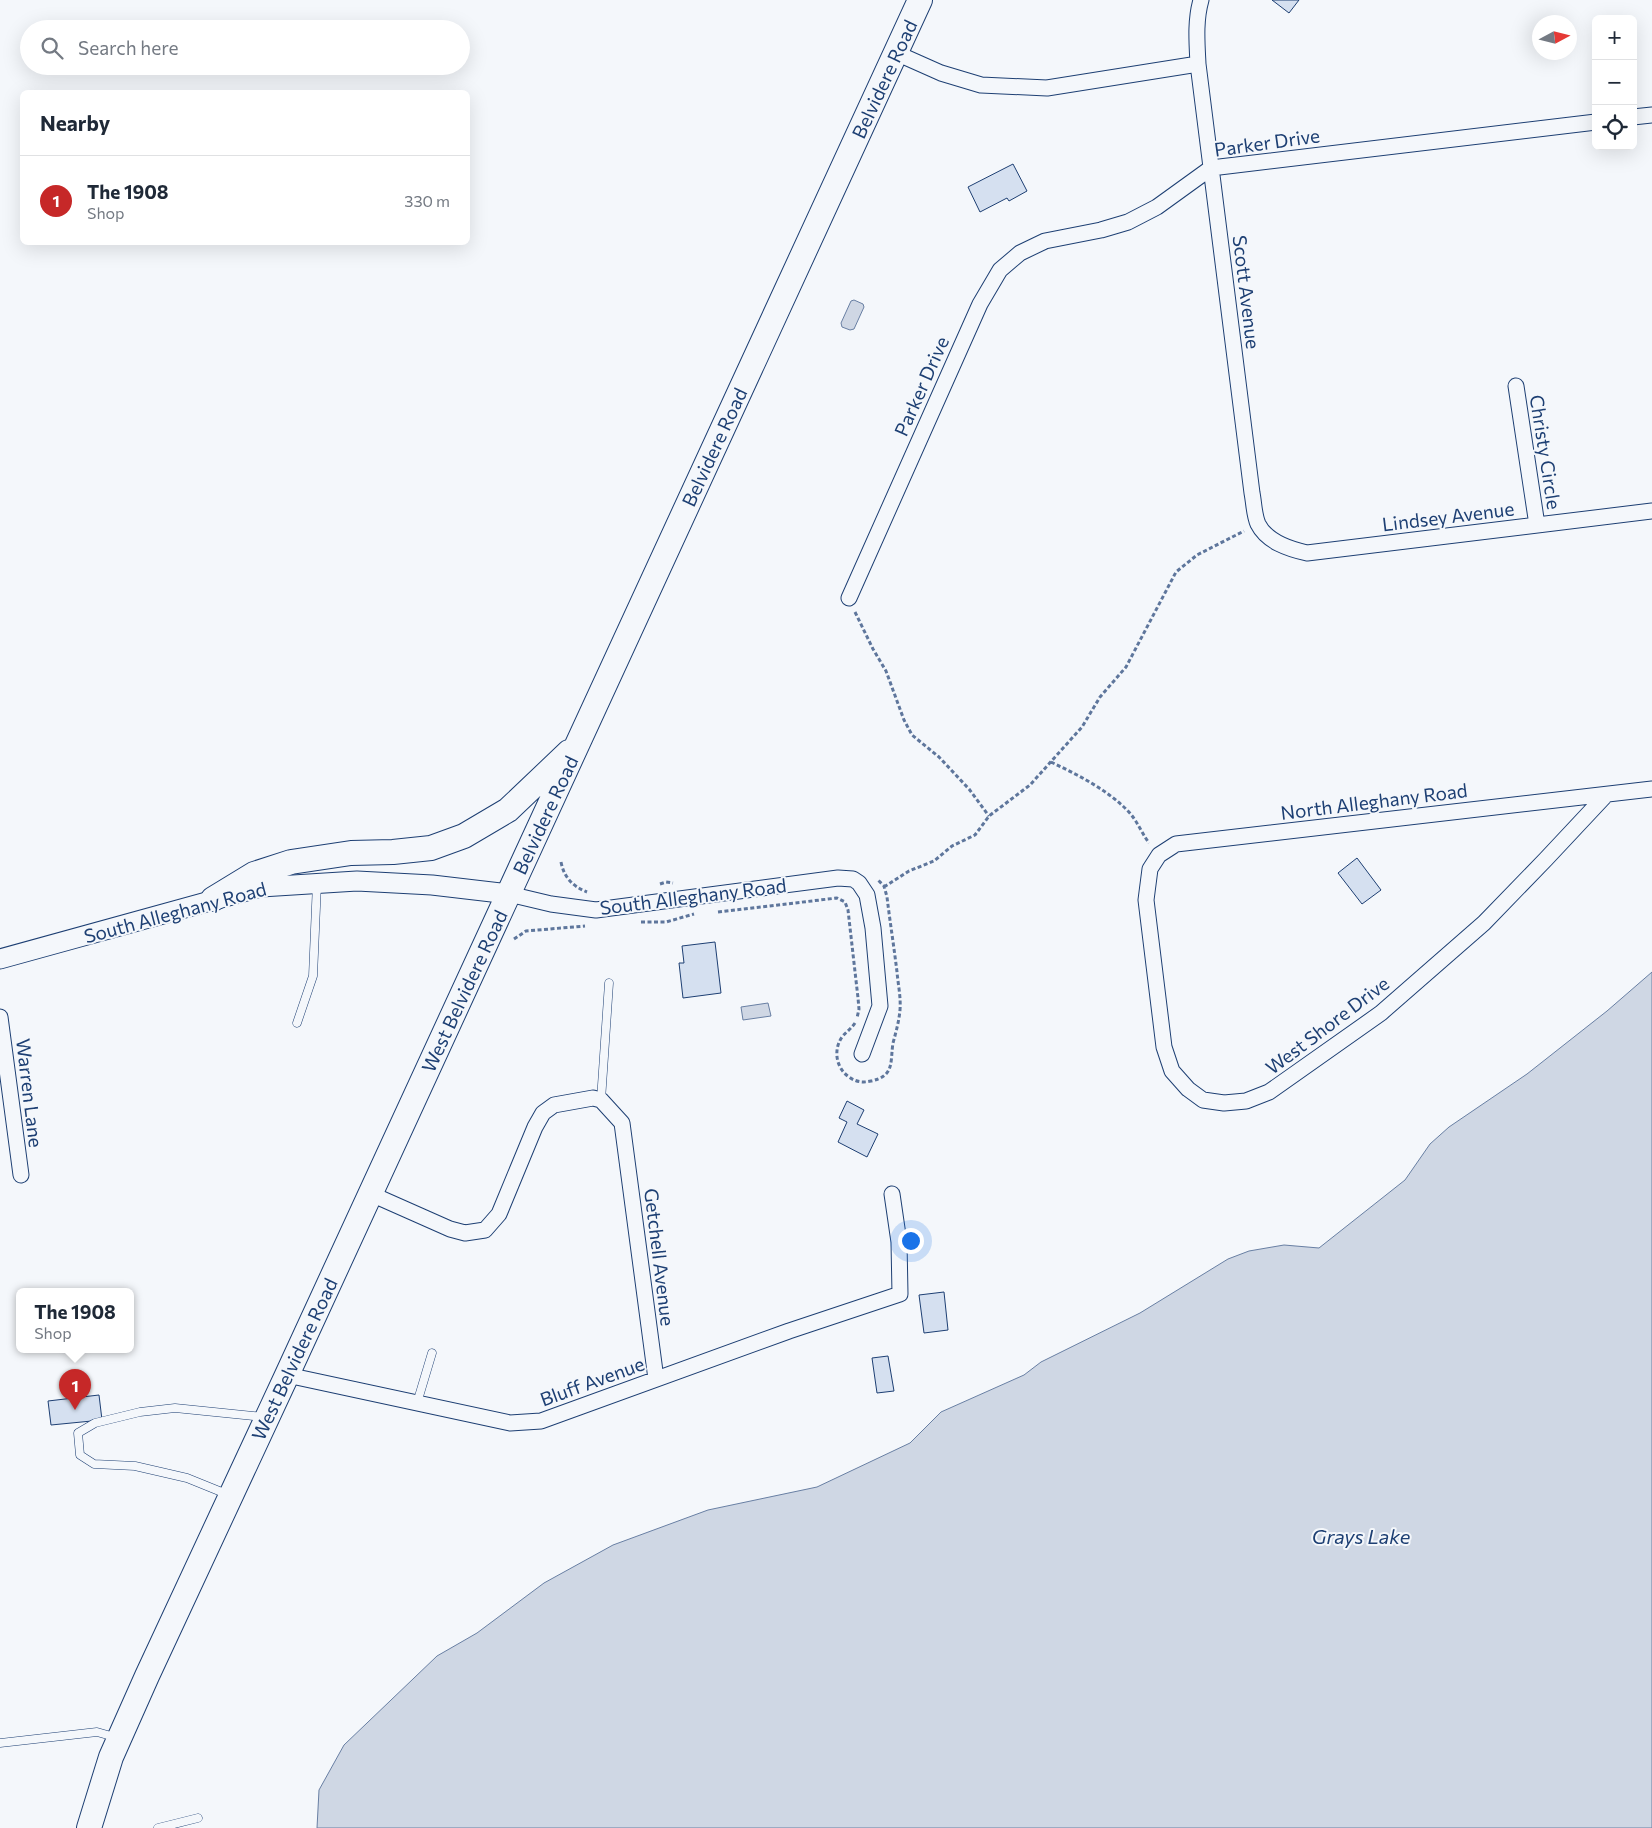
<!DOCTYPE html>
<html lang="en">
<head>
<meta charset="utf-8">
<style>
	:root { --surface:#fff; --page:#f6f6f7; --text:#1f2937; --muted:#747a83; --line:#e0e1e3; --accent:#c62828 }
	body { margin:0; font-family:Commissioner,sans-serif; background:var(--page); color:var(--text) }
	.controls { position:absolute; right:15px; top:15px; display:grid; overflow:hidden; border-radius:8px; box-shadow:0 5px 20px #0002 }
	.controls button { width:45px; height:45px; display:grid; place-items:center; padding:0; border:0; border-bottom:1px solid var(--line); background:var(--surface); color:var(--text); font:25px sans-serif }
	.compass { position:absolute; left:1532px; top:15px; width:45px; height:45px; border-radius:50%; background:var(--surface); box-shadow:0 5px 20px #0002; rotate:83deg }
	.you { position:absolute; left:910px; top:1240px; width:18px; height:18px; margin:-12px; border:4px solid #fff; border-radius:50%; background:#1a73e8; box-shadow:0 0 0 8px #1a73e833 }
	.badge { display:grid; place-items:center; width:32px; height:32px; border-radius:50%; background:var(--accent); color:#fff; font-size:16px; font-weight:700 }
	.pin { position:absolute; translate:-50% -41px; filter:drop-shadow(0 1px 2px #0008) }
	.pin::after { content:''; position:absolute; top:26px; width:18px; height:15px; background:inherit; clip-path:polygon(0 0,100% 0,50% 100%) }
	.popup { position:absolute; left:16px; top:1288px; width:118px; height:65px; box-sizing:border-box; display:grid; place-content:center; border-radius:8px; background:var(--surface); filter:drop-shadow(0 1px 4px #0005); font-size:16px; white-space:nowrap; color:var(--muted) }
	.popup b { font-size:19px; color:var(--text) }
	.popup::after { content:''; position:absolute; left:50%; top:100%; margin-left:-10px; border:10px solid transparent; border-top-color:var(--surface) }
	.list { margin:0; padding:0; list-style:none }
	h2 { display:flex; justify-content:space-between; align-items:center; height:65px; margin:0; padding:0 20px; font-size:21px }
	h2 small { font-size:16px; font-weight:400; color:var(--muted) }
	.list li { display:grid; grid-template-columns:32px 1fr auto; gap:15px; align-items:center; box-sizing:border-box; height:90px; padding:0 20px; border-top:1px solid var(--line) }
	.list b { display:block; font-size:19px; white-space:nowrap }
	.list p { margin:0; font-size:16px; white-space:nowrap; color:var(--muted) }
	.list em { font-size:16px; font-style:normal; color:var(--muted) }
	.icon { flex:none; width:28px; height:28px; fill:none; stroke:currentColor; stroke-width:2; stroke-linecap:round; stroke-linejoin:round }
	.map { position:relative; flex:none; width:1652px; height:1828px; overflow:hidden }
	.search { position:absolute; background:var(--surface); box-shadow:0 5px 20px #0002; left:20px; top:20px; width:450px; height:55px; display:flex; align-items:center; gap:12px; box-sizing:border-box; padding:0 18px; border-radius:28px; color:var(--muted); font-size:19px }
	.panel { position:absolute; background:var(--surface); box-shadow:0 5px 20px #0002; left:20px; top:90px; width:450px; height:155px; border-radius:8px }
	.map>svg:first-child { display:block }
	.water { fill:#cfd7e4; stroke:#687fa3 }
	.building { fill:#d5e0f0; stroke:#1d3f73 }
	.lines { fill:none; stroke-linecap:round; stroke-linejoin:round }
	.service-casing { stroke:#1d3f73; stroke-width:9 }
	.minor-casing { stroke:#1d3f73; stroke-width:17 }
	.tertiary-casing { stroke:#1d3f73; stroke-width:21 }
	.primary-casing { stroke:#1d3f73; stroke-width:26 }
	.path { stroke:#5e769c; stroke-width:3; stroke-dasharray:4 2.5; stroke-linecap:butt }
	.service { stroke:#f4f7fb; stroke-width:8 }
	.minor { stroke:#f4f7fb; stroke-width:15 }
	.tertiary { stroke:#f4f7fb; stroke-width:19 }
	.primary { stroke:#f4f7fb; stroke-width:24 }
	.labels { text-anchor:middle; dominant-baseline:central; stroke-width:4; stroke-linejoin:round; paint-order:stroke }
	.street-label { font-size:19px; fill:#1d3f73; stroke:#f4f7fb }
	.water-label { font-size:20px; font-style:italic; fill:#1d3f73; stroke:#f4f7fb }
</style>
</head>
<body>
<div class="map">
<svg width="1652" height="1828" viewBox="0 0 1652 1828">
	<rect width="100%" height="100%" fill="#f4f7fb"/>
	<path class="water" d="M854,300L863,304L864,307L854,329L850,330L842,327L841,323L851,301Z
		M1652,972V1828H317L319,1790L344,1745L437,1656L477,1633L544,1583L613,1545L708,1510L817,1487L910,1443L941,1412L1024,1375L1041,1362L1140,1313L1228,1259L1249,1251L1284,1245L1319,1248L1405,1180L1430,1144L1449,1127L1527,1074L1607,1011Z
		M768,1003L771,1016L743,1020L741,1007Z"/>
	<path class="building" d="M1272,0H1299L1289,13Z
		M1013,164L1027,191L1009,201L1007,198L980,212L968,187Z
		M1357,858L1381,890L1362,904L1338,873Z
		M715,942L721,993L683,998L679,963H684L682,946Z
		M847,1101L864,1110L857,1124L878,1134L867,1157L838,1142L847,1122L839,1118Z
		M944,1292L948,1330L924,1333L919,1295Z
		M888,1356L894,1391L877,1393L872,1358Z
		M99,1395L102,1420L51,1425L48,1401Z"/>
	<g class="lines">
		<defs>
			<path id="service" d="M297,1023L313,976L317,883
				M601,1100L609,983
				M417,1403L432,1353
				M229,1495L187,1478L135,1466L94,1464L80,1455L78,1433L95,1423L140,1412L175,1408L263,1417
				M0,1743L97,1732L118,1738
				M158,1828L198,1818"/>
			<path id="minor" d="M1201,0C1195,21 1197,43 1198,64L1252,493C1254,503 1254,515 1258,524C1267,542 1289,549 1307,553L1652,511
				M896,53L941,73L981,85L1047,88L1198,64
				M1633,117L1652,115
				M1516,386L1537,525
				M849,598L980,304L1000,270L1020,253L1045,241L1101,230L1128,222L1157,207L1211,168L1596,122
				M1605,796L1546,859L1484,923L1381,1013L1269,1092L1246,1101L1224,1103L1203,1100L1188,1089L1172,1071L1164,1047L1146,900L1150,869L1159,855L1176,844L1652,789
				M509,894L551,904L596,910L838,878L853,879L859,883L867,895L873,928L880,1006L862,1054
				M0,1017L21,1175
				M371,1194L450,1229L465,1233L485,1230L499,1214L535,1127L543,1113L554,1105L593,1098L601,1100L622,1123L656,1379
				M287,1375L510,1423L541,1421L789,1331L900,1294L899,1242L892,1194"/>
			<path id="tertiary" d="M0,959L261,887L357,881L432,885L509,894"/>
			<path id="primary" d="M213,899L254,874L291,862L351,853L393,852L431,848L464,836L508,810L569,752
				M89,1828L111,1757L147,1676L287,1375L920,0"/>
		</defs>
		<use href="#service" class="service-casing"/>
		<use href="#minor" class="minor-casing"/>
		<use href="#tertiary" class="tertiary-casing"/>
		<use href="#primary" class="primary-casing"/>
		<path class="path" d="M855,612L873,649L886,671L904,720L912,735L939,757L969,789L989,816
			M1051,762C1078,775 1106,789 1127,810C1137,820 1141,832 1149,843
			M561,862C564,877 572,886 587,892
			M660,884L666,882L673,883
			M884,887L909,871L934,861L952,846L975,835L989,816L1030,785L1082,727L1100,697L1126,667L1176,572L1197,555L1244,531
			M718,912L837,898L845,902L848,910L858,998L859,1009L857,1018
			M641,922H666L694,914
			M514,939L526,931L585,926
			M855,1023C851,1029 846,1032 842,1037C833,1050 836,1068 849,1077C856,1082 863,1083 871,1081C895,1076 890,1062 893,1043C896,1032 899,1021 900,1010C901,997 898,984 897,972C894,947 890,922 887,897L884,886L877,879"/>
		<use href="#service" class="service"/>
		<use href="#minor" class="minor"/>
		<use href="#tertiary" class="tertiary"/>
		<use href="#primary" class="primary"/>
	</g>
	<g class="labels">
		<g class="street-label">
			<text transform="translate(884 79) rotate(-65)">Belvidere Road</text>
			<text transform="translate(1267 142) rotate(-8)">Parker Drive</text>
			<text transform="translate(1247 292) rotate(83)">Scott Avenue</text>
			<text transform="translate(921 386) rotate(-66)">Parker Drive</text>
			<text transform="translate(714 447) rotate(-65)">Belvidere Road</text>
			<text transform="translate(1546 452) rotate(81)">Christy Circle</text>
			<text transform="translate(1448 516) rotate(-7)">Lindsey Avenue</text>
			<text transform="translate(1374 801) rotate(-7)">North Alleghany Road</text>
			<text transform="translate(545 815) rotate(-65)">Belvidere Road</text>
			<text transform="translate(693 896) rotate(-7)">South Alleghany Road</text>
			<text transform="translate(175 912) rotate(-15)">South Alleghany Road</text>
			<text transform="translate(464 991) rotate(-65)">West Belvidere Road</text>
			<text transform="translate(1327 1025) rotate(-37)">West Shore Drive</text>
			<text transform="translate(30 1093) rotate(83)">Warren Lane</text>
			<text transform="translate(660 1257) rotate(83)">Getchell Avenue</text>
			<text transform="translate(294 1359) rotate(-65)">West Belvidere Road</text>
			<text transform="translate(592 1381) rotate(-20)">Bluff Avenue</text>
		</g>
		<g class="water-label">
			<text x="1361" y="1536">Grays Lake</text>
		</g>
	</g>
</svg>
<div class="controls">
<button>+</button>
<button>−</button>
<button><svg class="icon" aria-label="locate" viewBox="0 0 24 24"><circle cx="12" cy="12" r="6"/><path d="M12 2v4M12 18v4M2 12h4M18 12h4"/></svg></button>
</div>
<svg class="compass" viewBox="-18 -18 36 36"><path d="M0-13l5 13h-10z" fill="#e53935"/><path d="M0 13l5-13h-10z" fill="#747a83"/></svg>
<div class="you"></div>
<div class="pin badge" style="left:75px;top:1410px">1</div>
<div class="popup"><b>The 1908</b>Shop</div>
<div class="search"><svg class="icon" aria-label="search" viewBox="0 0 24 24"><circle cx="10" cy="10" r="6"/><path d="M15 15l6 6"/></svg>Search here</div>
<section class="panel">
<h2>Nearby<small></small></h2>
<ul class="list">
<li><span class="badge">1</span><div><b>The 1908</b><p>Shop</p></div><em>330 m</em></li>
</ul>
</section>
</div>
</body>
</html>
